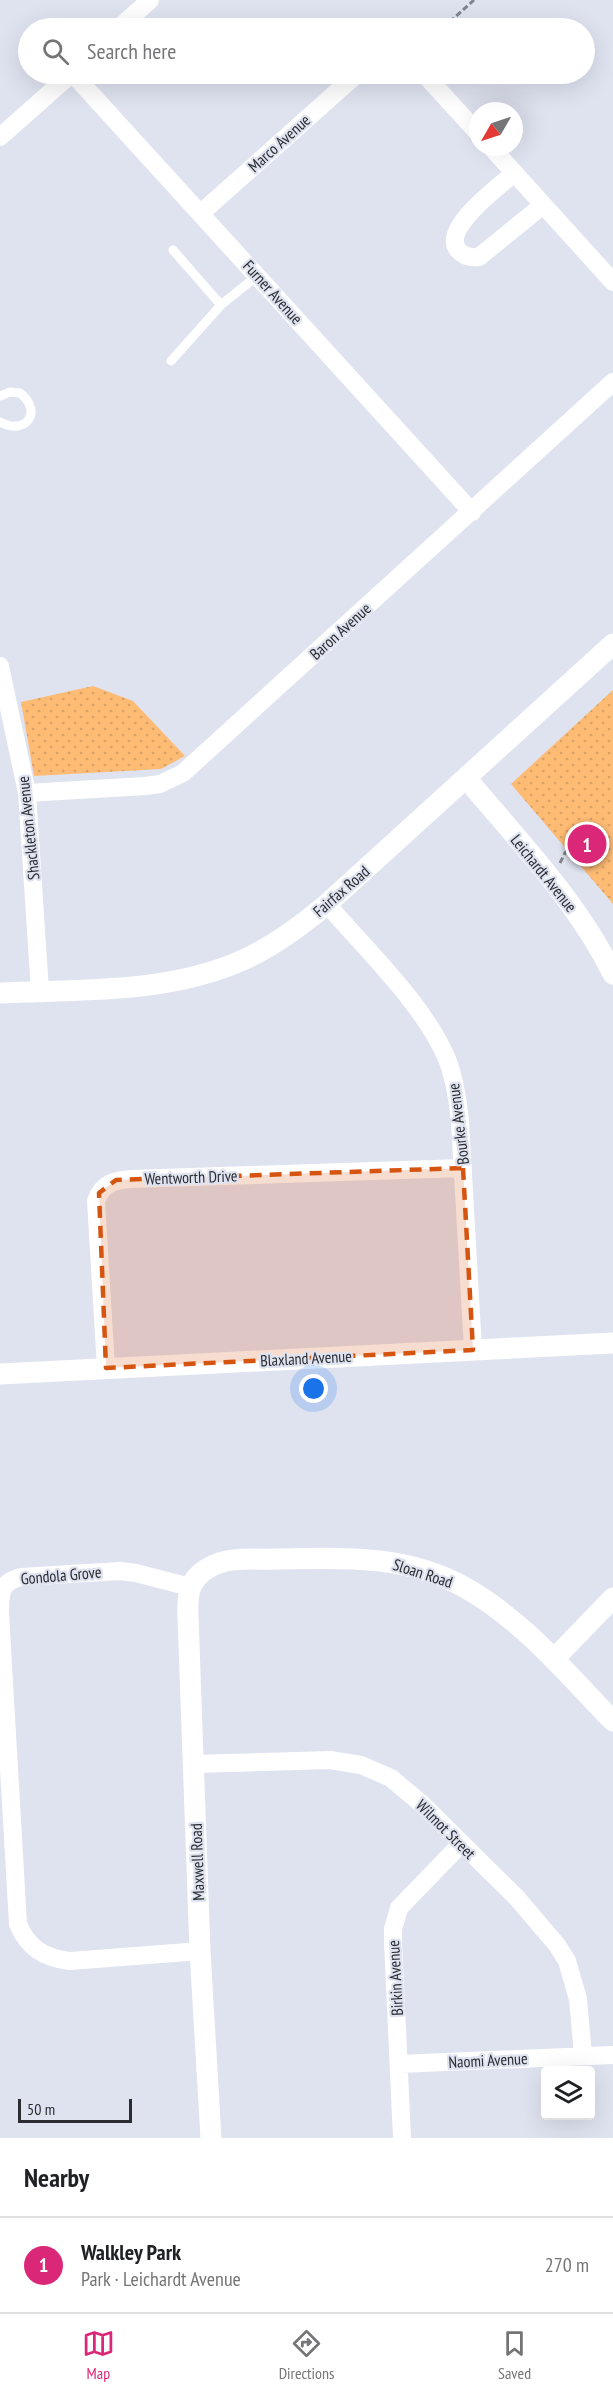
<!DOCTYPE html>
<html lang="en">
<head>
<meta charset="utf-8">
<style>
	:root { --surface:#fff; --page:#f6f6f6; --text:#202124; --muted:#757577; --line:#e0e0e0; --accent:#db2777 }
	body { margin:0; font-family:"PT Sans Narrow",sans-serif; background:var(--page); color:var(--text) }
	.controls { position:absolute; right:18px; bottom:18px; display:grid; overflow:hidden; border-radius:6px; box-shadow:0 6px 24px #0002 }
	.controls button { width:54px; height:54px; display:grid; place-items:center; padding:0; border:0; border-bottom:2px solid var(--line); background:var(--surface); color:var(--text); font:30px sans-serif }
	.compass { position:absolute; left:469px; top:102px; width:54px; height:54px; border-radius:50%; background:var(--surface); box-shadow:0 6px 24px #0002; rotate:231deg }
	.scale { position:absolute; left:18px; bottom:15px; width:114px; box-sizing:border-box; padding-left:6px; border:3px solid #2a2c30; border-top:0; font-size:16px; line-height:21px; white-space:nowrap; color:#2a2c30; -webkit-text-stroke:4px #dfe3f0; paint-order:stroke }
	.you { position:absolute; left:314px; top:1389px; width:21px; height:21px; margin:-15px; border:4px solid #fff; border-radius:50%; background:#1a73e8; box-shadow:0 0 0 9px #1a73e833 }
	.badge { display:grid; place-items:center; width:39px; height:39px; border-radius:50%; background:var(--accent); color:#fff; font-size:20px; font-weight:700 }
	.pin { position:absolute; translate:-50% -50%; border:3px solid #fff; box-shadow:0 2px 6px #0006 }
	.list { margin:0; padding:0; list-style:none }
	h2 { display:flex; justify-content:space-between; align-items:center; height:78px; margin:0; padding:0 24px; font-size:26px }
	h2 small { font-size:20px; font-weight:400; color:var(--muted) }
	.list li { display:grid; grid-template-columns:39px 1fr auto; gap:18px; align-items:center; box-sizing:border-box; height:96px; padding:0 24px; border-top:2px solid var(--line) }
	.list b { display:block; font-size:22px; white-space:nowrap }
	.list p { margin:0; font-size:20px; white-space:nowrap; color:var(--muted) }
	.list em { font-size:20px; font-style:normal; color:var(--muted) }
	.icon { flex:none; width:33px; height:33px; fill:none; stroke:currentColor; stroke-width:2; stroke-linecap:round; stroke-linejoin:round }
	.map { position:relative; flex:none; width:613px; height:2138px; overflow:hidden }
	.search { position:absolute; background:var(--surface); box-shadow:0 6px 24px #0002; left:18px; right:18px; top:18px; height:66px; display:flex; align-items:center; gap:15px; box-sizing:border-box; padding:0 21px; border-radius:33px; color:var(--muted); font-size:22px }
	.sheet { height:174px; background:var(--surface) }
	nav { display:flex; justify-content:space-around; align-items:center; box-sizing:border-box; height:84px; border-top:2px solid var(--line); background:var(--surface); font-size:16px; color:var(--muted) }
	nav a { display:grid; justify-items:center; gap:3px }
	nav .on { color:var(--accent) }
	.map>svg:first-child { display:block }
	.grass { fill:url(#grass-dots) }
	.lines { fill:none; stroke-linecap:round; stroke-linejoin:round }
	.path { stroke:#81848c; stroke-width:3; stroke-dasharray:6 3; stroke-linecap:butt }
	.service { stroke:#fff; stroke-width:9 }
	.minor { stroke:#fff; stroke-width:18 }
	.tertiary { stroke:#fff; stroke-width:21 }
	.marked { fill:#d55410; fill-opacity:0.2; stroke:#d55410; stroke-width:4.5; stroke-dasharray:12 8; stroke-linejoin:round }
	.labels { text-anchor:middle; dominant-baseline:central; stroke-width:4.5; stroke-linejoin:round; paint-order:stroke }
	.street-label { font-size:16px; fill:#2a2c30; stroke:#dfe3f0 }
</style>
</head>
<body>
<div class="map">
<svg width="613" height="2138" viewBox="0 0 613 2138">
	<defs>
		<pattern id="grass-dots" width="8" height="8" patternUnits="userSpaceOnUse" patternTransform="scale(1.5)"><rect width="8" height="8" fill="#febb74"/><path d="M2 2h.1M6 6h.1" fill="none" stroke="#daa165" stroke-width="1.8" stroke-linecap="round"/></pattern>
	</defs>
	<rect width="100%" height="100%" fill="#dfe3f0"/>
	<path class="grass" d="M93,686L133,701L185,756L161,769L34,776L21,702Z
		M613,690V904L511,784Z"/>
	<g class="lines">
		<path class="path" d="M443,28L474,0
			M560,863L565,853L580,836"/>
		<path class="service" d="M173,250L221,305
			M171,361L221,305L258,275
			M0,396L10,392L20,393C44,412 25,436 0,422"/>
		<path class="minor" d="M119,28L150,0
			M73,74L472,512
			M424,74L478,133
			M0,137L71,74
			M491,147L613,282
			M514,173C499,187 441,228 458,250C464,257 471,258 479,257L543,205
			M201,213L357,74
			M0,666L27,793L40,991
			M27,793L145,786L160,784L183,773L613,382
			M327,904C366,950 424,1004 447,1059C455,1079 458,1101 460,1122L473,1350
			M106,1368L96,1201C102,1183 115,1180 132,1179L463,1168
			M190,1587L136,1573L120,1571L21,1577C0,1582 0,1594 0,1613L18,1924C28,1948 44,1958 70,1961L200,1951
			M194,1764L330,1760L361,1765L391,1778L423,1805L517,1898L557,1945L567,1961L578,1999L583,2055
			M400,2064L613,2055
			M402,2138L393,1942V1929L399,1908L461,1844"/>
		<path class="tertiary" d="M466,778C518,840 577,901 613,974
			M0,993C82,989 167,994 243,960C274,946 301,926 327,904L613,644
			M0,1374L613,1343
			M554,1659L613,1598
			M211,2138L200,1951L188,1617C187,1595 188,1579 210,1567C229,1556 256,1560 277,1559C343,1558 404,1554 464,1587C522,1619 567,1674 613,1721"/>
	</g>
	<path class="marked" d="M463,1168L473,1350L106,1368L99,1193L116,1180Z"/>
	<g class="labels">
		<g class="street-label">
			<text transform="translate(279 143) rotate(-42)">Marco Avenue</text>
			<text transform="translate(273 292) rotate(48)">Furner Avenue</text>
			<text transform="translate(340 631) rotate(-42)">Baron Avenue</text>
			<text transform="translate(28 828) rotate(-96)">Shackleton Avenue</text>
			<text transform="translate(544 873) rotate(51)">Leichardt Avenue</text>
			<text transform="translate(341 891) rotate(-41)">Fairfax Road</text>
			<text transform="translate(458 1124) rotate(-97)">Bourke Avenue</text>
			<text transform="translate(191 1177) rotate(-2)">Wentworth Drive</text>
			<text transform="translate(306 1358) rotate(-3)">Blaxland Avenue</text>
			<text transform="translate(423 1573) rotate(18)">Sloan Road</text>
			<text transform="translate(61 1575) rotate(-5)">Gondola Grove</text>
			<text transform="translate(446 1829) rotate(45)">Wilmot Street</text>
			<text transform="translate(197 1862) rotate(-92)">Maxwell Road</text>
			<text transform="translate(395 1978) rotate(-93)">Birkin Avenue</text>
			<text transform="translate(488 2060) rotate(-3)">Naomi Avenue</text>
		</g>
	</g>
</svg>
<div class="controls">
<button><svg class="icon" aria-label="layers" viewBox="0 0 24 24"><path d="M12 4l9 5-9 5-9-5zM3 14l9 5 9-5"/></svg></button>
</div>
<svg class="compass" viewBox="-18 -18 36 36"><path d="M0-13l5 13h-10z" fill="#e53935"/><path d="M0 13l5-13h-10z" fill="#757577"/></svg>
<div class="scale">50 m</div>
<div class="you"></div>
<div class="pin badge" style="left:587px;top:844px">1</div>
<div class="search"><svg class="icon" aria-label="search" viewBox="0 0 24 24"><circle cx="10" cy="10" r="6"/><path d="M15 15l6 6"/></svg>Search here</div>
</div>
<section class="sheet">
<h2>Nearby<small></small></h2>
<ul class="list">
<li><span class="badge">1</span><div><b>Walkley Park</b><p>Park · Leichardt Avenue</p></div><em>270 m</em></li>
</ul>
</section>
<nav>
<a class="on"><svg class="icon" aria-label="map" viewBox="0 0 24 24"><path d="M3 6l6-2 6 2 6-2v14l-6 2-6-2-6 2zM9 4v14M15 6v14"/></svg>Map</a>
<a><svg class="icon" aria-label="directions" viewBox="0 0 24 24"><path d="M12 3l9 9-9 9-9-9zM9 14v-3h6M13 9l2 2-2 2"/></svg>Directions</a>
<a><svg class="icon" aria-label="saved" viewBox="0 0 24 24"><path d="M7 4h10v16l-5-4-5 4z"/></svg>Saved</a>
</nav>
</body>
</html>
